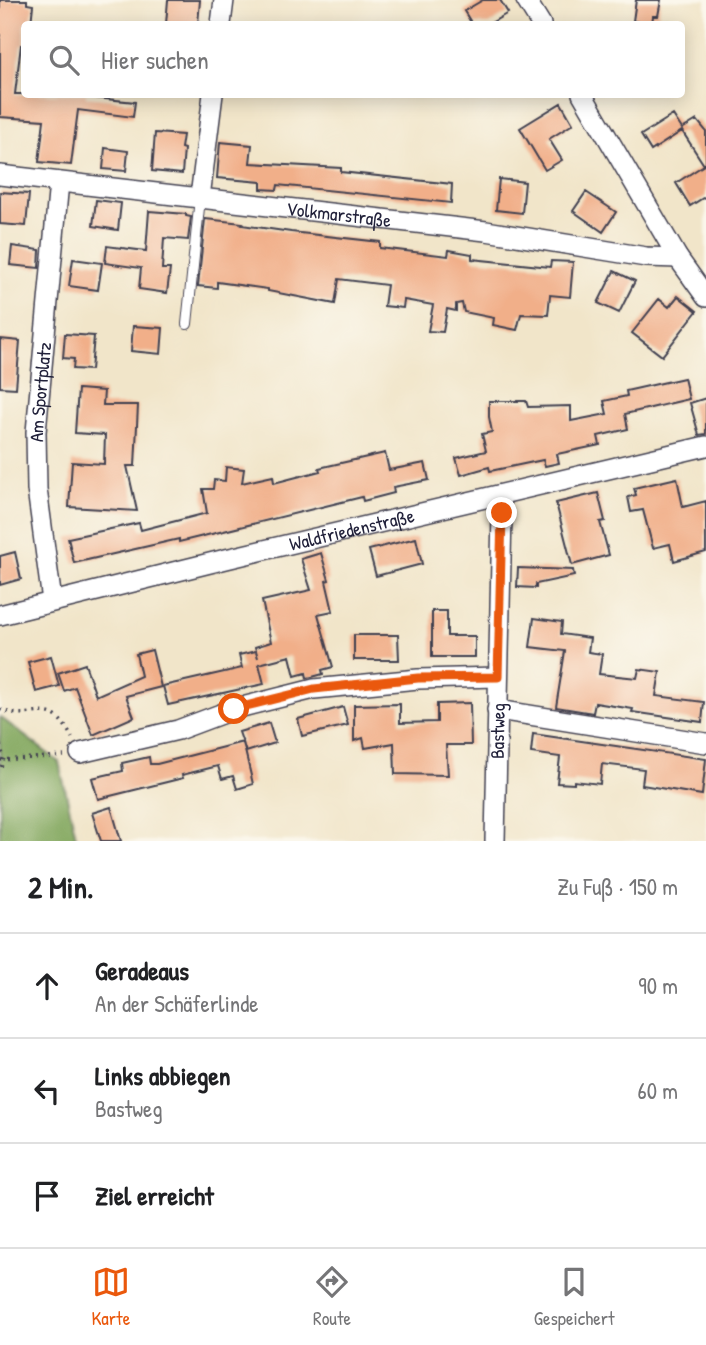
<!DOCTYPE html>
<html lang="de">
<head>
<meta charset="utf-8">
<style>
	:root { --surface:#fff; --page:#f2f2f2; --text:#202124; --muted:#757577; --line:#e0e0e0; --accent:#ea580c }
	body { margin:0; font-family:"Patrick Hand",sans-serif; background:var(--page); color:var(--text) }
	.stop { position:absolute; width:21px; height:21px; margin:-16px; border:5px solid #ea580c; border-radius:50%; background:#fff }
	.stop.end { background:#ea580c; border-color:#fff; box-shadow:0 2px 7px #0008 }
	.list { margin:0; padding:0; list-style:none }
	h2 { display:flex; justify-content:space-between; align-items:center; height:91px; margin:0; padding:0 28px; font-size:30px }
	h2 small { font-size:23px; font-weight:400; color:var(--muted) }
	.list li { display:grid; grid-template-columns:46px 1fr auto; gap:21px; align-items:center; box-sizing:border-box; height:105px; padding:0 28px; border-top:2px solid var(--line) }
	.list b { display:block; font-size:26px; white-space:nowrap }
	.list p { margin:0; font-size:23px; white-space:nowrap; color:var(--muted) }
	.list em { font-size:23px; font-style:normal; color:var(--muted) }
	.icon { flex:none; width:38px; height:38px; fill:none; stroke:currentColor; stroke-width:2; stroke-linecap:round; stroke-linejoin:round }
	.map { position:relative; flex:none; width:706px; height:841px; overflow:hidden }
	.search { position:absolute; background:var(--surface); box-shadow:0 4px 18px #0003; left:21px; right:21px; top:21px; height:77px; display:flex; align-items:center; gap:18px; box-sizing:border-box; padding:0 24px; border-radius:7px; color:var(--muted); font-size:26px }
	.sheet { height:406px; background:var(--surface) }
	nav { display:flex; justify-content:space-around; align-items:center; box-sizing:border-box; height:98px; border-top:2px solid var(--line); background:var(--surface); font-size:19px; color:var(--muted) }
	nav a { display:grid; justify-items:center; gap:4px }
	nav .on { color:var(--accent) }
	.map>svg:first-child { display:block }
	.forest { fill:#80a65b; stroke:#51644b; stroke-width:2 }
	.building { fill:#f1af89 }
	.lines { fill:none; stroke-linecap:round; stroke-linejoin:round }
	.service-casing { stroke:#413f50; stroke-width:12 }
	.minor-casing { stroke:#413f50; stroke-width:22 }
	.path { stroke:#413f50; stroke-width:3.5; stroke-dasharray:2 5; stroke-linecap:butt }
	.service { stroke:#fff; stroke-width:10 }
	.minor { stroke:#fff; stroke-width:19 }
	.route { stroke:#ea580c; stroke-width:9 }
	.labels { text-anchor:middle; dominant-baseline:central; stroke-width:5; stroke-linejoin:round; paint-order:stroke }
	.street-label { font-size:19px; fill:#22223b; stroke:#fbf7ec }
</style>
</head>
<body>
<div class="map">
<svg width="706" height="841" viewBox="0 0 706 841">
	<rect width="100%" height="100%" fill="#fbf7ec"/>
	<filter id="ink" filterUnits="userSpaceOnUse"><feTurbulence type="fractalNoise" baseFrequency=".0143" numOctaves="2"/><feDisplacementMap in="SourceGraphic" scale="14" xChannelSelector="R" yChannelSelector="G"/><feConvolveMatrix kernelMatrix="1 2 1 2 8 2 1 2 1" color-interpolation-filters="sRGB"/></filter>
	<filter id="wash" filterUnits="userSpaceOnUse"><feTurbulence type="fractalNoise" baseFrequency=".00686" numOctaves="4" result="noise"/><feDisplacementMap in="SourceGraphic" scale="28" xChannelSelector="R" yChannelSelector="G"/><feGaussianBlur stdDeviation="1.57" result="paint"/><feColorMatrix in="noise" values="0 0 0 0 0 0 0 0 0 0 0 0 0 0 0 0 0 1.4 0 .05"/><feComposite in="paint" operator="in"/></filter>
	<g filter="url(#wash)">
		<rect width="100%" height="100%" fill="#f1e5c9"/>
		<path class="forest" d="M0,717L59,762L77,841H0Z"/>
		<g id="blocks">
			<path class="building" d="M0,0H27V4L33,5L31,24H24V46L21,45L15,94H86V97L135,102L133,117L78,110L71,165L39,162L44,120L0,117Z
				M168,0H200L198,24H166Z
				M483,0H500L508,13L489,24H472L464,11Z
				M636,0H661L658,16H653L652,24L633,21Z
				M561,103L573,124L549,139L562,160L545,170L520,128Z
				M673,115L682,129L697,120L706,131V196L690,206L676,183L704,165L682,131L651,151L641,135Z
				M155,133L183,135L181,148L184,149L182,174L152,171Z
				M220,142L252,145L250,163L341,168V172L452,184L451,203L278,185L277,190L261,189V182L217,178Z
				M105,148L128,151L126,171L103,169Z
				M499,179L525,182L522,213L496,210Z
				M0,192L29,194L26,226L0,224Z
				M586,192L616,212L603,232L573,211Z
				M96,200L121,203L118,230L93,226Z
				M149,211L186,214V216L191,217L188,240L164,238L162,269H170L167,293L139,289L141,268L105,263L107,246L146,251Z
				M205,219L243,223L242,225L291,232L380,242V248L448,256L449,250L472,254V259L550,267L551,261L573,262L570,297L550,295L548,315L521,314L517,330L493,325L494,318L464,312L462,303L456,304V311L447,309L443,332L428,331L433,305L404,300L403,308L384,306L387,285L339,279L335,304L268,291V289L217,282V288L198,286Z
				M12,246L40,250L39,268L10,265Z
				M73,259L102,263L98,290L69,286Z
				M614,271L635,281L619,313L598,303Z
				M678,296L697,311L662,356L632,333L659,299L669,307Z
				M133,326L163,328L161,354L131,351Z
				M65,334L94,336L91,370L73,369L74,359L63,358Z
				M0,339L20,341L16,388L0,387Z
				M684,378L689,399L625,414L628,429L598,436L600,445L557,454L559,463L545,466L543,460L490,471L489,467L461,475L456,458L486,451L482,434L492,432L489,417V401H526L528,407L571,406V421L607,414L604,401L627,396L626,391Z
				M78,389L104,391L103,405H138L135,466H127L137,511L69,507L72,462L104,464L105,435L75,433Z
				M706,398V434L699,435L690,403Z
				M385,453L389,470L425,463L429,480L393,487L394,493L363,501L362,497L179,542V539L74,563L68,538L139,523L141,530L207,513L203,489H213L214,480L225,481L226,467L244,469L242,483L273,476L274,483L320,471L319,468Z
				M677,478L683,507L706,501V552L674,561L670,544L653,548L643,510L631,512L628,497L636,495L634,488Z
				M598,493L605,521L600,522L609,555L572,565L556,503Z
				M416,538L422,564L376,576L369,550Z
				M15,552L21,579L0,585V556Z
				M321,553L329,580L326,581L333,611L318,614L333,667L322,670L323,674L312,677L307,678L306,673L295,676L290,656L259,664L264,684L168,705L163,686L242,668L239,655L256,651L258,658L255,647L271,642L262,601L311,590L301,559Z
				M518,568L573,570L574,576L536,584V588L517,587Z
				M432,611H447V636H475V657H432Z
				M534,618L562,622L561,634L590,638L588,652L602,654L599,674L637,678L639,669L660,672L656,696L704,702L702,722L632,712L633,709L595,703L593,713L556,707L565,651L530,647Z
				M354,635H398L399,660H354Z
				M152,650L161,687L126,696L134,717L93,735L75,687L64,691L58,673L85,664L96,696L141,676L136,654Z
				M51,656L59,686L36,692L28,662Z
				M470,703L471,745H446L448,775L395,774L394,743L365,748L363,738L354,741V705L400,704V723L437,722V704Z
				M343,707L348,725L302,736L298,719Z
				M269,723L275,743L246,752L239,732Z
				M533,734L706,759L702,795L642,785L644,769L602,764L600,784L574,781V784L557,783L560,757L531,753Z
				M243,742L253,784L237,789L233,776L222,779L218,766L182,775L183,778L98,799L92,778L123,771L122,763L149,757L150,764H157Z
				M111,807L121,841H101L92,813Z"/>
		</g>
	</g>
	<g filter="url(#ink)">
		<use href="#blocks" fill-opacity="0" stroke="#413f50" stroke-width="2"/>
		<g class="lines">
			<defs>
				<path id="service" d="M187,324L200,198"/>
				<g id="minor">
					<path d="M526,0L541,24"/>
					<path d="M221,24L224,0"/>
					<path d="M582,94L678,258L706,297"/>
					<path id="s1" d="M0,175L486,231L646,257L678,258"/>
					<path d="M200,197L213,94"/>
					<path id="s2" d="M52,601L37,489L36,432L59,182"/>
					<path id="s3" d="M0,615L226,559L706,446"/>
					<path d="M497,710L706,743"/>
					<path d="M80,753L178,730L234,709L314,689L418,679L498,677"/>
					<path id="s4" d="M495,841L502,513L499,496"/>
				</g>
			</defs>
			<use href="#service" class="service-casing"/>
			<use href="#minor" class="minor-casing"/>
			<path class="path" d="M0,709C34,725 49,692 72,738
				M0,745L4,758L0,770
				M0,760L64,756"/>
			<use href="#service" class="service"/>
			<use href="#minor" class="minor"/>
		</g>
	</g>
	<g class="lines" filter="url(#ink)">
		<path class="route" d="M234,709L314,689L418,678L498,677L502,513"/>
	</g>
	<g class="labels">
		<g class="street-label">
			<text stroke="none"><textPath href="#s1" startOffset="341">Volkmarstraße</textPath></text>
			<text stroke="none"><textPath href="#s2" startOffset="210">Am Sportplatz</textPath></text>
			<text stroke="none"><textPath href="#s3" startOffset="362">Waldfriedenstraße</textPath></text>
			<text stroke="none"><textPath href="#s4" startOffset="110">Bastweg</textPath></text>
		</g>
	</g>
</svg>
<div class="stop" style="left:234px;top:709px"></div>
<div class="stop end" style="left:502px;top:513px"></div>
<div class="search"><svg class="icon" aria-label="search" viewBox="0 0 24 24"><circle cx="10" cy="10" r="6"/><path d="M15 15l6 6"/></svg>Hier suchen</div>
</div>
<section class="sheet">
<h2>2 Min.<small>Zu Fuß · 150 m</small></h2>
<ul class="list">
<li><svg class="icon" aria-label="ahead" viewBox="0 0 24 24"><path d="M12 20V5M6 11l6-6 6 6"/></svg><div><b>Geradeaus</b><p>An der Schäferlinde</p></div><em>90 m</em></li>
<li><svg class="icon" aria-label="left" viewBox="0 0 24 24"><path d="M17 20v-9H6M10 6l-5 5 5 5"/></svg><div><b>Links abbiegen</b><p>Bastweg</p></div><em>60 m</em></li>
<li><svg class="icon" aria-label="arrive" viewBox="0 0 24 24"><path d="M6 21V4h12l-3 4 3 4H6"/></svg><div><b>Ziel erreicht</b></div></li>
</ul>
</section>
<nav>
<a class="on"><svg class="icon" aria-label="map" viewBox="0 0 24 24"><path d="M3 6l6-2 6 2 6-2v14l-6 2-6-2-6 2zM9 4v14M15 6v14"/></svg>Karte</a>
<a><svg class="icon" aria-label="directions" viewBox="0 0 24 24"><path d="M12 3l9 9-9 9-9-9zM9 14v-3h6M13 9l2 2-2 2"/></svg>Route</a>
<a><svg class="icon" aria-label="saved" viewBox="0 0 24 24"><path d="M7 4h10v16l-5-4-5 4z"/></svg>Gespeichert</a>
</nav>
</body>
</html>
